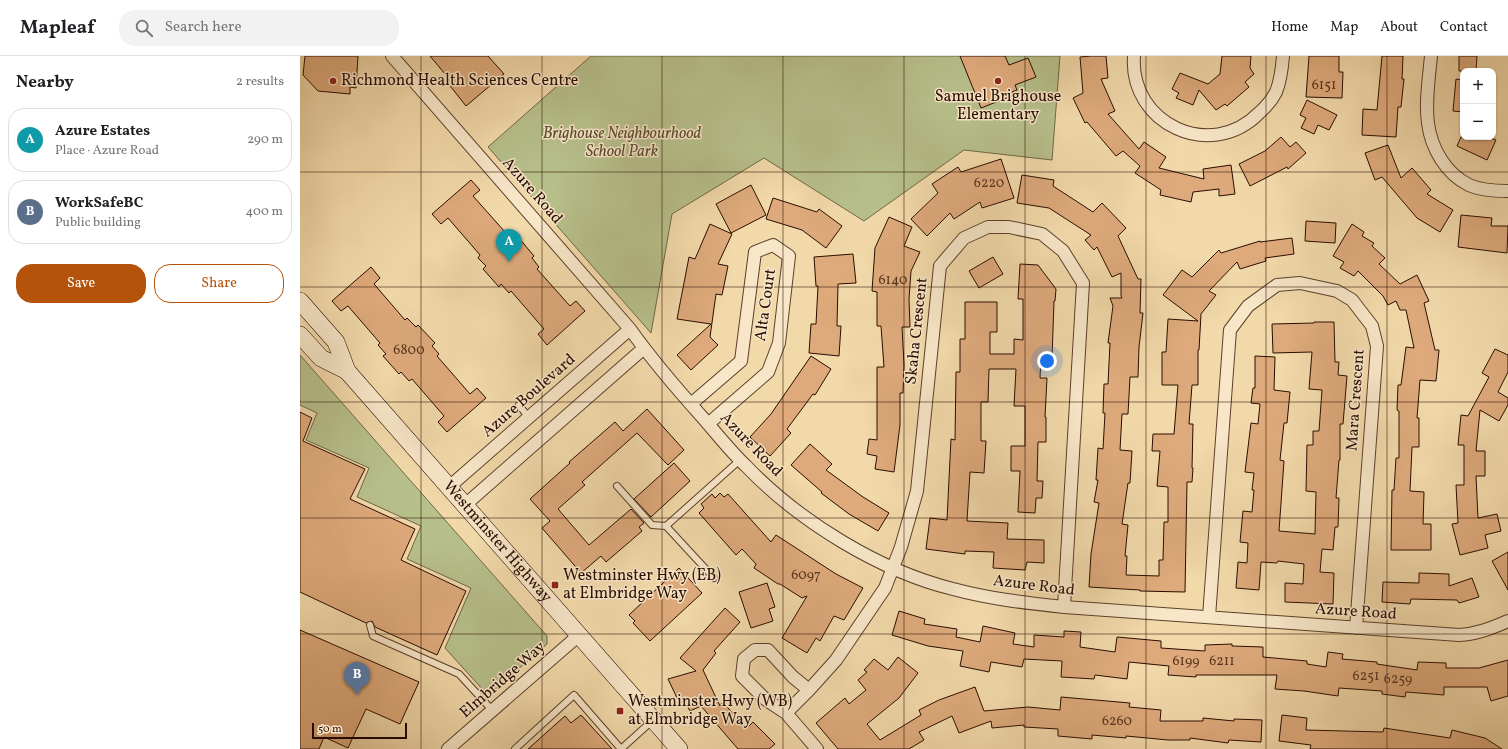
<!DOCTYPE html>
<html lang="en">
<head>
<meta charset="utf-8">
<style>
	:root { --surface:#fff; --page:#f2f2f2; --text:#202124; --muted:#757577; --line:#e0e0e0; --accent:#b45309 }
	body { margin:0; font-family:Vollkorn,serif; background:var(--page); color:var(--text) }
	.controls { position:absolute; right:12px; top:12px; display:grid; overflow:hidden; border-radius:8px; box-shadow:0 1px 3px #0004 }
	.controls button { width:36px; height:36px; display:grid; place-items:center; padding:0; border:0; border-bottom:1px solid var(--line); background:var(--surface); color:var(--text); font:20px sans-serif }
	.scale { position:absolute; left:12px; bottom:10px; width:95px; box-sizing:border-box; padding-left:4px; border:2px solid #2a0c00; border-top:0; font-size:11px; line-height:14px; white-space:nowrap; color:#2a0c00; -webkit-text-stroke:3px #f7e6c8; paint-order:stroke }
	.you { position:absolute; left:747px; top:305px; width:14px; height:14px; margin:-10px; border:3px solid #fff; border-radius:50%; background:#1a73e8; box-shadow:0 0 0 6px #1a73e833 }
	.badge { display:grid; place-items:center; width:26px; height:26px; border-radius:50%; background:var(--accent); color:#fff; font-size:13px; font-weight:700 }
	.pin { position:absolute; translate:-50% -33px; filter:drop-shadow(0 1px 2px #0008) }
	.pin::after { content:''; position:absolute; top:21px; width:14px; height:12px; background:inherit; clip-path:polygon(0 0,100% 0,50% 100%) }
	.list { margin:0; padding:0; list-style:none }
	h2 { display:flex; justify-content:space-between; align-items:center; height:52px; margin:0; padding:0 16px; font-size:17px }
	h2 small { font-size:13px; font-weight:400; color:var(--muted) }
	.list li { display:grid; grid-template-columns:26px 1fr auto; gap:12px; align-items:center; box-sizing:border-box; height:64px; margin:0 8px 8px; padding:0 8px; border:1px solid var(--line); border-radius:16px }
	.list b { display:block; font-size:15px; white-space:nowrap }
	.list p { margin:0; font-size:13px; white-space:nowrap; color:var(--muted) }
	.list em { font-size:13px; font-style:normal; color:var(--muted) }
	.actions { display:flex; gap:8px; padding:12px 16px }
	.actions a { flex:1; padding:9px 0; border:1px solid var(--accent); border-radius:16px; text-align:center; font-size:14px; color:var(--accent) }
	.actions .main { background:var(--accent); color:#fff }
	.icon { flex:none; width:22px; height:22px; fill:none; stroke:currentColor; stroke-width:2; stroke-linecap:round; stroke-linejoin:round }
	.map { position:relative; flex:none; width:1208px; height:693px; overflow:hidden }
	header { display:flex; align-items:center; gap:24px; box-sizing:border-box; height:56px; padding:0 20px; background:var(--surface); border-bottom:1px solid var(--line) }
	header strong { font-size:19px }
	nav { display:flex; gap:22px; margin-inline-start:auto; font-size:14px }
	.search { width:280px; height:36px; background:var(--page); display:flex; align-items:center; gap:10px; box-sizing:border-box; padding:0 14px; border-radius:16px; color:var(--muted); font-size:15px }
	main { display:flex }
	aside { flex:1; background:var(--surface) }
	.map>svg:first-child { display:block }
	.green { fill:#b7c08b; stroke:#706646 }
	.building { fill:#deaa7c; stroke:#2a0c00 }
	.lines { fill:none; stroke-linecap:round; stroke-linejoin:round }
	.service-casing { stroke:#5c3f2a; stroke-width:8 }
	.minor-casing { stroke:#5c3f2a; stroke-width:14 }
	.secondary-casing { stroke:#2a0c00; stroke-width:18 }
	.service { stroke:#f7e6c8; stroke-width:6 }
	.minor { stroke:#f7e6c8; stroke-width:12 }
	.secondary { stroke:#f7e6c8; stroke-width:17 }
	.grid { fill:none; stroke:#2a0c00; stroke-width:1; stroke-opacity:0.55 }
	.poi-dot { fill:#8f2418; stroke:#f7e6c8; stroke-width:1.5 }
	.labels { text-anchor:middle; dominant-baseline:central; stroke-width:3; stroke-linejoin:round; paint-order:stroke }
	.number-label { font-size:14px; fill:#57341f }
	.poi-label { font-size:16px; fill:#2a0c00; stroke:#f7e6c8; text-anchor:start }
	.park-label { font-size:16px; font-style:italic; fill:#5b4b31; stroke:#f7e6c8 }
	.street-label { font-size:16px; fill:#2a0c00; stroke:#f7e6c8 }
</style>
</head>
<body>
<header>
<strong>Mapleaf</strong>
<div class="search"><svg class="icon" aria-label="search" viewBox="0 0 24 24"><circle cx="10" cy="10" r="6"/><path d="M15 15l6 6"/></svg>Search here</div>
<nav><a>Home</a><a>Map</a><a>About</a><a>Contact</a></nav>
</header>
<main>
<aside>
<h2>Nearby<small>2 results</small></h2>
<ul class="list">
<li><span class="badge" style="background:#0f9aa8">A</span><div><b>Azure Estates</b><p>Place · Azure Road</p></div><em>290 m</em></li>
<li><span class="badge" style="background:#5c6f8a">B</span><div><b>WorkSafeBC</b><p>Public building</p></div><em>400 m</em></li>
</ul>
<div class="actions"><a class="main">Save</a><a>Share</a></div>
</aside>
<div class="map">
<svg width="1208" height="693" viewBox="0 0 1208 693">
	<rect width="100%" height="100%" fill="#f2d9aa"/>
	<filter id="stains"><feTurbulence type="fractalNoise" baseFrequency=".005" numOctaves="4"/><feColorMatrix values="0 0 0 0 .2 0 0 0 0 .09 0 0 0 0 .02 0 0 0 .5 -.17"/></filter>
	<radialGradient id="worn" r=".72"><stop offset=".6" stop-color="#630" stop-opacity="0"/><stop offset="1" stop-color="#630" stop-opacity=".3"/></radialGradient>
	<path class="green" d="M291,0H760L752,104L664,94L564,165L464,102L372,158L351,277L188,91Z
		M0,299L247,580V588L191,637L183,634L145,592L171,532L107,503L121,470L57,441L69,412L6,384L17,357L0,349Z"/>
	<path class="building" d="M5,0H58L56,32L50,31V38L18,35L3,19Z
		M130,0H188L204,18L166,50L147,26L150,24Z
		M660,0H705L709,9L728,2L736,21L715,29L717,34L712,36L714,39L681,52Z
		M791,0H806L808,22L801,23L815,55L808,58L839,93L844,86L866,101L859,112L904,123L903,113L931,109L935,138L919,140V133L893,136L891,146L860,139L861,134L835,117L840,110L823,95L816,100L787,66L785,67L773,42L783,37L780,1Z
		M922,0H951L950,12L954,18L945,26L949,31L927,50L925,48L916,54L899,34L893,49L876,42L879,37L872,33L880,17L908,28L920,18Z
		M1009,0H1039V16H1043L1042,42L1006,41Z
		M1082,0H1103L1102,23H1104L1101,51H1098L1096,81L1062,79L1063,53L1077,54Z
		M1159,0H1177L1176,15H1159Z
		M1156,23L1163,24V56L1153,55Z
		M1007,44L1037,59L1029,74L1018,69L1014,78L1001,72L1006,62L1000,59Z
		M981,81L990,91L996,86L1006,97L988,113L987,111L950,130L939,108L965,95Z
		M1161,81H1188L1196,84L1187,104L1157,90Z
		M1088,89L1101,122L1112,112L1131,134L1127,138L1153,154L1140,176L1117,162L1082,121L1075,124L1065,97Z
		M701,103L714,142L682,152L680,146L654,163L650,157L627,180L611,163L638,137L632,128L658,111L661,116Z
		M722,119L754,124L753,130L793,156L802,147L826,172L818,180L838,223H841L840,257H843L839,291L838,321H830L828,358H822L820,394L832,395L830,427H828L822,468L828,469L825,500H827L826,519L859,520V504H863L864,466H868V431L857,430L860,395H852L853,378H874L878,329H862V296H866L868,263L898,265L863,239L882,214L892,221L919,194L921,197L960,185V186L992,182L994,198L965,202L966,205L940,213L937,206L909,235L916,239L901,258L899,294H898V329H892L889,368H893L892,412H893L892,426H887L885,536L840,535V534L789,531L791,498L799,447L794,446L798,424H796L798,392L803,393L805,357H803L804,328H808L810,287H808L813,250L810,242H822L821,240V217L812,221L797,191L794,194L785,184L791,179L749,152L717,147Z
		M171,124L180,134L173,140L205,176L207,174L216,184L218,181L234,200L232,202L239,211L237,213L270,250L276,245L285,255L247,289L238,278L244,273L211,235L209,237L201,228L199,231L183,213L186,210L178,202L180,199L148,162L141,168L132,158Z
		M451,129L466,159L431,177L416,148Z
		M473,142L517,156L519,153L542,170L526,192L502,174L466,163Z
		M1161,159L1192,162L1191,170H1208L1207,197L1158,191Z
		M589,161L612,171L604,190L620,196L611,215L609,243L610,271H602L604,309L603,337H600V369L594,416L575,413L577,400L567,398L569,383L577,384V311H584L581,270H577V236L572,235L575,192Z
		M1006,165L1036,167L1035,187L1005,185Z
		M410,168L432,178L418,208L428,210L422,239L416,238L410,281L418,289L391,314L377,299L411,268L377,263L389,201L395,203Z
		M1052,168L1064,176L1062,180L1074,187L1072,190L1085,202L1079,208L1100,228L1117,219L1129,245L1124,247L1135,294H1139L1136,325L1120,324L1117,362H1119V391H1112L1110,435L1124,436L1123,468H1131V494H1091L1092,434H1094L1096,402H1099V355L1097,354L1098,329H1101L1106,291L1114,292L1106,254H1100L1096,245L1088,249L1083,240L1058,215L1054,220L1040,212L1044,206L1033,200Z
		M553,198L556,227L538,228L537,270H541L539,300L509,297L511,268H516L518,230H516L514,201Z
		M693,201L703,218L679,232L669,215Z
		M720,208L738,209L756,233L755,245H754L752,303L741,302L740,322H747L745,361H746V386H738L737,425H743L742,442H736L735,457L718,456L720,415H711V390H725V350H714L716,313H689L688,346H681V385H686L684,417L670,416L667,465L708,467L707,483L744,484V507L727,506L725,514L693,512L694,496L665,495V498L626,493L630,462L647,464L651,383L655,384L656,316H660V283H665V246H697V276H690V298H714V283L723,284V243H718Z
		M71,211L80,222L74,228L105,264L107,262L116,271L118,269L135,287L132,290L139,298L137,300L170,338L177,332L186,342L147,376L138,366L144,360L112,323L109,325L101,316L99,318L83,300L86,298L78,289L80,287L48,250L41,255L32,245Z
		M1014,266H1034L1035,306H1039L1038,319L1047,320L1043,368H1040V404H1039L1036,442H1039L1038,471H1035L1033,494L1022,493L1020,516L1034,517L1033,548L985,546V527L1003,528L1004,508L978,505L977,507L961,506L959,534L936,532L938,506L947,507L948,487L940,486L943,455L952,456L954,434H952L954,417L945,416L951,367L958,368L960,348L951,347L953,332H955V300L975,301L974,334L990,336L987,367H984L980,404L984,405L979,475L1015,478L1016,436L1006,435L1007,389H1013V375H1019L1022,334L1009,333L1012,296L973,297L972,268L1014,267Z
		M1195,293L1208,299V316L1198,336L1208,342V349L1199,365L1180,354L1176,395H1185V420H1176L1178,462L1197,458L1201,475L1185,479L1188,492L1160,499L1152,468L1158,467L1156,429H1164V389H1158L1161,359L1168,360L1189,321L1182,317Z
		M511,300L531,313L515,339L513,338L487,373L491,377L470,400L450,381L471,358Z
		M347,353L384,394L368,409L337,377L282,426L285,429L258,453L289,489L331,453L344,467L339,471L342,475L306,506L301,500L281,517L242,472L250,465L230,443L270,407L269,406L315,366L323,375Z
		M0,356L12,362L3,385L65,413L50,443L115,473L101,504L166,535L137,599L75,571L72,565L66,567L0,536Z
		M510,388L532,408L526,414L563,441L589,457L578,475L549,458L521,437L522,436L491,409Z
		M374,407L390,425L351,461L334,443Z
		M420,437L424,441L428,438L471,486L476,479L536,518L563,532L544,564L534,560L520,585L516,582L507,597L482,582L507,540L502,542L480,528H478L454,512L456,508L442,493L436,499L399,457L404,452L401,448L412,438L415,442Z
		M1208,496V534L1192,505Z
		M379,512L402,537L350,585L333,567L335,565L329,559Z
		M1119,517L1149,518V530L1172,522L1179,541L1159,547L1157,544L1111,543L1110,548L1082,546L1083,526L1119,527Z
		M467,527L475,551L469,553L473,565L451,572L439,536Z
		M425,552L440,566L414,595L416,597L403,614L420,650L423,646L446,673L453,666L475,688L469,693H438L401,650L390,655L385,646H379L368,623L396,615L380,602Z
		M599,555L625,563L624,568L657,573L656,581L680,586L683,570L715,577L713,588L734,591V579L764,581V575L781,576L780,591L815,596L817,581L861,585V592L905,595V589L932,588V590L963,591V601L1007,605V608L1026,611L1028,596L1043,598L1042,603L1077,606V608L1117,614L1118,606L1146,607V612H1179L1208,604V640L1191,645L1187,631H1144V639L1106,636L1105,641L1082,638V635L1039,632L1038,640L1004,635L975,633L977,619H896V621L868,619L869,610L829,606L827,623L795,619L794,623L761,621L762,605L724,603L722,611L691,606L689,616L660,610L663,595L628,590L592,579Z
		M0,574L119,626L100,668L66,653L48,692L24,681L19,693H0Z
		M598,601L618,617L599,642L567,668L580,684L621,659L619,654L639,644L675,631L684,655L728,651L760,654L761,641L830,647L829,651L861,654L860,665H903V662L934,665V663L962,664L961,686L929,684L928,687L890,682V684H868L826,680V682L792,679V683L758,680V673L724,671V669L692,672L691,665L659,677L652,660L619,676L624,684L609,693H538L516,667L545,642L549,648L566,634L558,624L567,616L564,614L574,603L588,614Z
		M281,659L312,693H228L265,660L271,667Z
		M982,659L1007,662L1006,674L1083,676L1084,672L1150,682L1152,674L1185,682L1202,693H1010L1011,689L979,685Z"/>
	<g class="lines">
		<defs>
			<path id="service" d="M219,349L229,362
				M317,430L352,469L366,470
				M414,522L366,470L440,404
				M70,569L73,580L159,618L192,654
				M215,693L274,639L321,693
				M321,693L352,665"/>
			<path id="minor" d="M92,0L330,273C352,304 377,333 403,362C417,378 431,396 447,411C500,466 580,515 653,533C690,543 727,547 764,551L1159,579C1177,578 1192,572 1208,565
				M834,0C829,68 911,106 959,57C966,51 972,44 976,36C981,24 982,12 983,0
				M1131,0C1129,22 1125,46 1128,67C1131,92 1146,118 1169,129C1180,134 1195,135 1208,135
				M391,348L441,305L455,196L473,189L489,200L479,287L468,316L408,368
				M149,431L330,273
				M165,449L344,292
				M909,561L930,274L948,250L977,229L1000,227L1037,235L1052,244L1072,270L1077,290L1056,572
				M509,634L493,621L468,594H455L444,603L442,620L465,643L486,657L517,693
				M486,657L509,634L536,604L585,532L601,491L617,435L640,210L664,182L688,171H709L742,178L763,195L783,227L764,551
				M148,693L278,580"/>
			<g id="secondary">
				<path id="s1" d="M0,245L36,286L47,315L379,693"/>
				<path d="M0,279L21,302L47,315"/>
			</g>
		</defs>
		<use href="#service" class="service-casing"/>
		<use href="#minor" class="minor-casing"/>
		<use href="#secondary" class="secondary-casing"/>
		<use href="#service" class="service"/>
		<use href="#minor" class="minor"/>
		<use href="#secondary" class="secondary"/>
	</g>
	<path class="grid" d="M121,0V693M242,0V693M362,0V693M483,0V693M604,0V693M725,0V693M846,0V693M966,0V693M1087,0V693M0,116H1208M0,231H1208M0,346H1208M0,462H1208M0,578H1208"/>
	<g class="poi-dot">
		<circle cx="33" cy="25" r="4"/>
		<circle cx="698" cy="25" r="4"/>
		<rect x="251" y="525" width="8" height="8" rx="2"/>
		<rect x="316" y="651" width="8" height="8" rx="2"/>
	</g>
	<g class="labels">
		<g class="number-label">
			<text x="1024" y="29">6151</text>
			<text x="689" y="127">6220</text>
			<text x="593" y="224">6140</text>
			<text x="109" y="294">6800</text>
			<text x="506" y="519">6097</text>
			<text x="886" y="605">6199</text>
			<text x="922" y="605">6211</text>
			<text x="1066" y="620">6251</text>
			<text x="1098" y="623">6259</text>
			<text x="817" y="665">6260</text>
		</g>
		<g class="poi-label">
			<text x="41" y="25">Richmond Health Sciences Centre</text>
			<text x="698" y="41" text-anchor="middle">Samuel Brighouse<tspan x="698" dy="18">Elementary</tspan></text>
			<text x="263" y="520">Westminster Hwy (EB)<tspan x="263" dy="18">at Elmbridge Way</tspan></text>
			<text x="328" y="646">Westminster Hwy (WB)<tspan x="328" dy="18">at Elmbridge Way</tspan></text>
		</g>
		<g class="park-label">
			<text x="322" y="78">Brighouse Neighbourhood<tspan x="322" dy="18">School Park</tspan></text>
		</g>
		<g class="street-label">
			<text transform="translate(232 135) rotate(49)">Azure Road</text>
			<text transform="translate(466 249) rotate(-82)">Alta Court</text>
			<text transform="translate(617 275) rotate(-84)">Skaha Crescent</text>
			<text transform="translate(229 340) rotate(-41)">Azure Boulevard</text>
			<text transform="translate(1056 344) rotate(-86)">Mara Crescent</text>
			<text transform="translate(451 389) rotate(46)">Azure Road</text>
			<text stroke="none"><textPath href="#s1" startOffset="313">Westminster Highway</textPath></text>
			<text transform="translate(734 530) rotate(7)">Azure Road</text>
			<text transform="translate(1056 556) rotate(4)">Azure Road</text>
			<text transform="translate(203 624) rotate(-41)">Elmbridge Way</text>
		</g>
	</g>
	<rect width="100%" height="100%" filter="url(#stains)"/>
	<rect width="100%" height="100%" fill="url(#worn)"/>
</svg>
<div class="controls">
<button>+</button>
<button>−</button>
</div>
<div class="scale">50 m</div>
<div class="you"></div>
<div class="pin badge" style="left:209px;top:206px;background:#0f9aa8">A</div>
<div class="pin badge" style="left:57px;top:639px;background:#5c6f8a">B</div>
</div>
</main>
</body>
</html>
